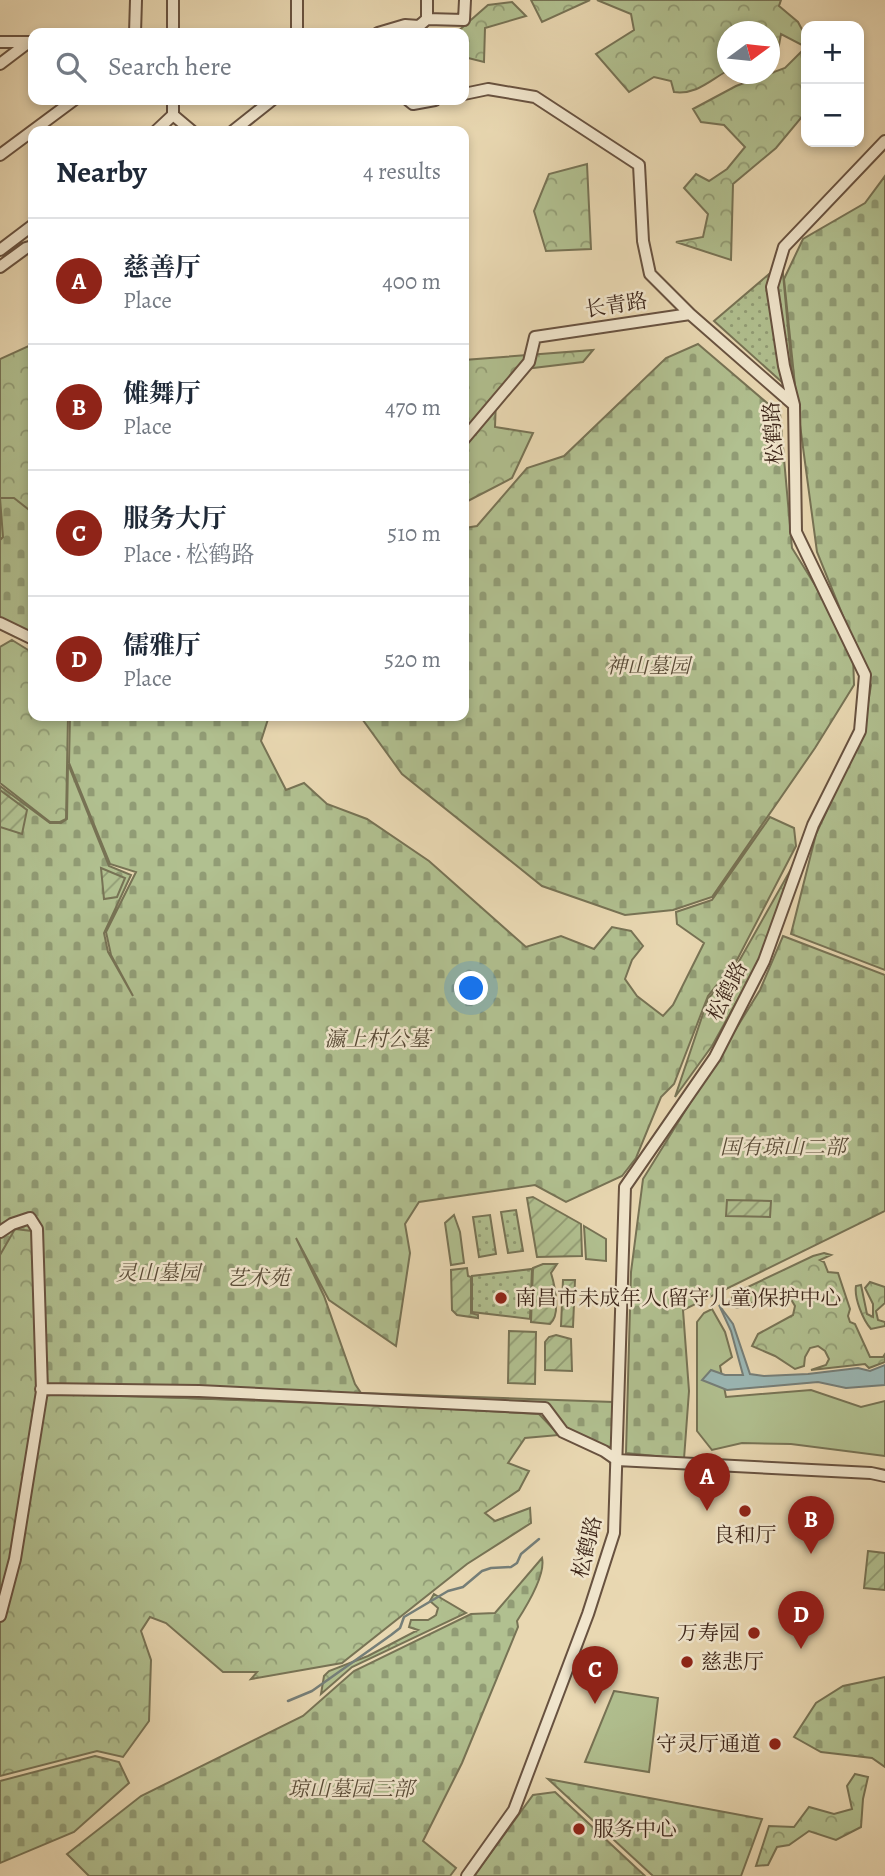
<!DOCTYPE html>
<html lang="en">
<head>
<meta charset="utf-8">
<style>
	:root { --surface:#fff; --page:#f2f2f3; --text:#1f2937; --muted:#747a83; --line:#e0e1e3; --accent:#8f2418 }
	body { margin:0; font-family:Alegreya,"Noto Serif SC",serif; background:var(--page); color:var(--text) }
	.controls { position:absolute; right:21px; top:21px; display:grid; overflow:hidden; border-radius:14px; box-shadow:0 4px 10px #0003 }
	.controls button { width:63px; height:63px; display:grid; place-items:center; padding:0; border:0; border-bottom:2px solid var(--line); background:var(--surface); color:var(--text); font:35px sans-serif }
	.compass { position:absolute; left:717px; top:21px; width:63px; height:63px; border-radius:50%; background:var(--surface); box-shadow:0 4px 10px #0003; rotate:75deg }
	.you { position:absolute; left:472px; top:989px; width:24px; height:24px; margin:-18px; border:5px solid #fff; border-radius:50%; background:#1a73e8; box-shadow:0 0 0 10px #1a73e833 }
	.badge { display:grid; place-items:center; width:46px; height:46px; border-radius:50%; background:var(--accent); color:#fff; font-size:23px; font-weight:700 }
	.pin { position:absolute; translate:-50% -58px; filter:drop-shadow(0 2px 4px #0008) }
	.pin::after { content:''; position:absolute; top:37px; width:24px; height:21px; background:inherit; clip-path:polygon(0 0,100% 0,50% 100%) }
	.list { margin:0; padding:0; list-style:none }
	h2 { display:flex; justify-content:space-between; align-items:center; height:91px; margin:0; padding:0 28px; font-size:30px }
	h2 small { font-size:23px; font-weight:400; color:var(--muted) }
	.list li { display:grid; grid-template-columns:46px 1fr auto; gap:21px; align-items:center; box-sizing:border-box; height:126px; padding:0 28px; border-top:2px solid var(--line) }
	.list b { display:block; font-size:26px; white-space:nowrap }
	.list p { margin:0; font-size:23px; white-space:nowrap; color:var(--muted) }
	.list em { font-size:23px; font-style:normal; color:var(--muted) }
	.icon { flex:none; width:38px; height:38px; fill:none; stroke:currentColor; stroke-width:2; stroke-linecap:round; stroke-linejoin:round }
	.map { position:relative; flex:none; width:885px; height:1876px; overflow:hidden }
	.search { position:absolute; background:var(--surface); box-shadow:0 4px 10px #0003; left:28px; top:28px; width:441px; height:77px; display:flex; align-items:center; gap:18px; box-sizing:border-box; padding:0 24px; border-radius:14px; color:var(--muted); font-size:26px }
	.panel { position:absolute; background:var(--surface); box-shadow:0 4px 10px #0003; left:28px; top:126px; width:441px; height:595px; border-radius:14px }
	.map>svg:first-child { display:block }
	.grass { fill:#b1c090; stroke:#777355; stroke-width:2 }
	.forest { fill:url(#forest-crowns); stroke:#777355; stroke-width:2 }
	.cemetery { fill:url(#cemetery-stones); stroke:#777355; stroke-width:2 }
	.park { fill:url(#park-dots); stroke:#777355; stroke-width:2 }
	.garden { fill:url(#garden-furrows); stroke:#777355; stroke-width:2 }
	.water { fill:#9bb8b6; stroke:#757e78; stroke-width:2 }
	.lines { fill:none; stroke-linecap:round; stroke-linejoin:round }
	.stream { stroke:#757e78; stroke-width:2.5 }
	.minor-casing { stroke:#685240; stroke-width:14 }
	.minor { stroke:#f1e6cd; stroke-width:10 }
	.poi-dot { fill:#8f2418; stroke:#f1e6cd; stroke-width:2.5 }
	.labels { text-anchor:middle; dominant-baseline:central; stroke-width:5; stroke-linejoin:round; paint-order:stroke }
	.street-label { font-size:21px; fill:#3d261a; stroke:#f1e6cd }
	.park-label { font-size:21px; font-style:italic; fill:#5a4c38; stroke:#f1e6cd }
	.poi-label { font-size:21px; fill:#3d261a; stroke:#f1e6cd; text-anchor:start }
</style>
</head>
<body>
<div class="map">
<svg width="885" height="1876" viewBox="0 0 885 1876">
	<defs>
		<pattern id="forest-crowns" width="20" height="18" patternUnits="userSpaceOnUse" patternTransform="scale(1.75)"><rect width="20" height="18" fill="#b1c090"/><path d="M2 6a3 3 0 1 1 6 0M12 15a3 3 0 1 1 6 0" fill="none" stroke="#919c75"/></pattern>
		<pattern id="cemetery-stones" width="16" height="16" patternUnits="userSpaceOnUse" patternTransform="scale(1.75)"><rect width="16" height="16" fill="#b1c090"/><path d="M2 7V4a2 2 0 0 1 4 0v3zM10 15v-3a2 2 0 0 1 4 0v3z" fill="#919c75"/></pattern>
		<pattern id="park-dots" width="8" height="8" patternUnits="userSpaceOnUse" patternTransform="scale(1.75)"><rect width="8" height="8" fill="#b1c090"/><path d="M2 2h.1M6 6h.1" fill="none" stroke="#919c75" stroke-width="1.8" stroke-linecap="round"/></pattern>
		<pattern id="garden-furrows" width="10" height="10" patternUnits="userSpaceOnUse" patternTransform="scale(1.75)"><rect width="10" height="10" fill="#b1c090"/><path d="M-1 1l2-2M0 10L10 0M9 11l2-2" fill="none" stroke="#919c75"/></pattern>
	</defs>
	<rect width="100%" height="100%" fill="#e9d8b2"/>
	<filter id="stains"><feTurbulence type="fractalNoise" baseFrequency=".00286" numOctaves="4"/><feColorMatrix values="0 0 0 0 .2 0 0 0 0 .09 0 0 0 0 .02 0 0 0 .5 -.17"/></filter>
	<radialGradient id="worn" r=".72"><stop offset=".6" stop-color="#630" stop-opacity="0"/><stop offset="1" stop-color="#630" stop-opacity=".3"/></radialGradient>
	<path class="grass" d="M454,1215L460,1232L464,1263L451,1265L445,1223Z
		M584,1226L606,1239V1261L586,1259Z
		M712,1309L725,1332L732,1357L720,1366L726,1397L811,1390L861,1407L885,1401V1456L791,1444L742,1443L712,1450L697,1431V1322L704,1313Z
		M614,1691L658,1698L649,1772L585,1762Z"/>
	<path class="forest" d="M531,0H590L542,22Z
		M597,0H781L779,6L798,22L806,37V112L776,148L733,184L731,260L676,242L703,237L708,214L684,188L696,174L709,181L727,169L745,147L724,125L701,122L693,109L736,86L785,68L806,47L781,34L777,56L770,58V32H728L727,71C709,81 696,95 674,92L671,81L654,77L629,92L596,54L634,30L631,14Z
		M512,2L526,16L485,28L484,62L464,57V33H456L488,5Z
		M587,164L591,249L546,251L534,211L549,174Z
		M33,344V613L0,602V359Z
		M593,350L583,362L525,369L496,398L495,427L533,433L512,478L464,503V360Z
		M12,640L33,653V716H68L66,819L60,822H50L0,783V647Z
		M795,862L761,958L712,1046L675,1097L708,999L738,963Z
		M31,1195L56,1394L348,1403L539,1414L559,1435L525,1438L508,1463L529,1471L519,1490L485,1513L495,1521L530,1508L531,1523L467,1564L342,1663L251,1679L257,1672H223L166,1623L150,1617L141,1631L151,1660L149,1721L123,1757L97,1751L0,1776V1218Z
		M824,1253L831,1255L820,1260L824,1262L828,1272L838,1273L850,1309L848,1316L850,1322L855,1324L870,1357H883L885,1354V1362L869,1368L865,1364L811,1370L826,1365L829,1359L825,1351L818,1346L810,1348L805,1357L804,1366L795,1369L775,1356L752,1346L758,1334L793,1315L795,1306L786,1291L737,1308L730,1305L733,1294L813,1256Z
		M870,1282L885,1287V1303L876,1311L878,1320L885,1322V1326L871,1329C863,1320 854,1298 856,1286L861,1285L867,1314L873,1317V1304L865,1288Z
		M434,1594L466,1613L352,1667L321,1694L324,1676L329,1671L368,1656L418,1630L409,1627L411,1620H428L436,1615L438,1608L430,1601Z
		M855,1774L868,1777L863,1799L861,1827L836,1840L809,1831L789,1845L777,1847L768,1865L756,1866L769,1826L794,1827L809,1807L834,1814L852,1809L847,1786Z"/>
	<path class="cemetery" d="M885,176V970L791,934L816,834L863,733L871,685L817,552L796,395L784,279L803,239L865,203Z
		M698,344L780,414L792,548L836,619L853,655L854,685L815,748L712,897L673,910L625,915L542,886L402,774L360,716H464V528L477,526L527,468L564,456L666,358Z
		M0,498H14L33,513V645L0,629V540L3,537Z
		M70,716H269L261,741L286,790L304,783L327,804L367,819L429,861L526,947L561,936L594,949L612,927L631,931L643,946L632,960L625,979L637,996L663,1016L673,1005L704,943L677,924L676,912L712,900L770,817L794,828L796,846L737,960L708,996L674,1084L661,1097L636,1158L622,1176L566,1202L535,1185L419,1202L405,1224L410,1253L396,1346L329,1300L296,1238L324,1296L355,1384L361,1393L613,1402V1460L610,1463L608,1455L563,1434L544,1412L37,1392L32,1231L15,1229L0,1255V786L50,823H61L67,819L68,764L109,866L131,875L104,933L108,952L133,996L111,955L106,932L136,872L110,864L69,763Z
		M783,936L885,975V1211L683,1310L689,1391L684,1459L626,1453L631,1272L643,1179L760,990Z
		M542,1558C546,1575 526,1607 517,1621L518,1627L462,1763L423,1841L456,1868L450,1876H89L67,1854L141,1796L303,1716L354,1671L471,1614L495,1613Z
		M885,1677V1767L872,1758L821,1752L794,1737L816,1703L843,1686Z
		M95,1756L119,1762L129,1783L74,1832L0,1863V1781Z
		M548,1779L762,1819L741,1876H653Z
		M555,1792L645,1876H474L533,1795Z"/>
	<path class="park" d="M782,263L794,393L714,321Z
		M516,1210L523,1251L508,1253L501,1212Z
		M490,1215L496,1254L479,1257L473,1217Z
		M532,1269L530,1319L472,1312V1276Z"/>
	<path class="garden" d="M0,790L27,810L22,834L0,827Z
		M101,868L125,878L117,897L104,899Z
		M533,1197L581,1224L582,1256L537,1257L527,1198Z
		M727,1200L771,1201L770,1217L726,1216Z
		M543,1264H557L551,1273C555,1286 561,1315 550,1324L531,1322L533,1268Z
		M467,1268L468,1276L471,1277V1313L478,1315V1318L457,1315L452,1310L451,1270Z
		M563,1280H575L573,1327L561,1326Z
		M509,1331L536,1332L535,1384L508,1383Z
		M556,1335L571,1339L572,1371L545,1370V1342L549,1337Z
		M868,1551L885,1553V1590L864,1588Z"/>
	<path class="water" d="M719,1305L733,1324L750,1374L764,1376L808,1374L858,1368L870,1371L885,1365V1385L846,1388L818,1382L727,1390L702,1380L711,1370L725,1375H743L731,1331Z"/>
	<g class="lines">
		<path class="stream" d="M288,1701L312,1691L391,1635L400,1628L404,1617L448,1591L463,1587L482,1571L491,1568L511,1567L517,1563L521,1554L539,1539"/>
		<defs>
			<path id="minor" d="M173,0V33
				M427,19L464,20L465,0
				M135,33L136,0
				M297,33V0
				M378,33L405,25L419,26L427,19V0
				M0,42H29
				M0,64L29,42
				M464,94L488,89L535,97L639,165L643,241L650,274L690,314
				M408,100L413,104L435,100
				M173,115L192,131
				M156,131L173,115V100
				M233,131L272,100
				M0,155L74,100
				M0,250L33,225
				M0,267L26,248L33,246
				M464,439L529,362L535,337L690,314L794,405
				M0,623L33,639
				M0,1232L12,1224L30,1218L37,1229L42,1391L15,1559L0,1616
				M41,1389L199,1391L545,1408L563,1432L604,1451L617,1460L871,1473L885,1476
				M467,1876L514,1810L588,1614L614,1533L625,1187L715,1057L764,961L813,825L860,731L865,675L796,532L794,405L784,366L772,287L784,247L885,141"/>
		</defs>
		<use href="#minor" class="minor-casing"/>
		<use href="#minor" class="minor"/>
	</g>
	<g class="poi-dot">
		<circle cx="501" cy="1298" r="7"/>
		<circle cx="745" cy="1511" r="7"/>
		<circle cx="754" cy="1633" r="7"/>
		<circle cx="687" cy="1662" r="7"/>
		<circle cx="775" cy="1744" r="7"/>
		<circle cx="579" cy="1829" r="7"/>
	</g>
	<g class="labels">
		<g class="street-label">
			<text transform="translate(616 305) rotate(-9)">长青路</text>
			<text transform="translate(773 433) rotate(-94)">松鹤路</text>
			<text transform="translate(727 991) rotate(-63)">松鹤路</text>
			<text transform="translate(587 1547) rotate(-76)">松鹤路</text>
		</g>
		<g class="park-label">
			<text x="648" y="666">神山墓园</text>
			<text x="377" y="1039">瀛上村公墓</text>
			<text x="783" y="1147">国有琼山二部</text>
			<text x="158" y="1273">灵山墓园</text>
			<text x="258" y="1278">艺术苑</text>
			<text x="351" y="1789">琼山墓园三部</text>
		</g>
		<g class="poi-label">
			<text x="515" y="1298">南昌市未成年人(留守儿童)保护中心</text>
			<text x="745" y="1535" text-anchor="middle">良和厅</text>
			<text x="740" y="1633" text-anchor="end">万寿园</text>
			<text x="701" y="1662">慈悲厅</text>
			<text x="761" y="1744" text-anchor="end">守灵厅通道</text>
			<text x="593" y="1829">服务中心</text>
		</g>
	</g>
	<rect width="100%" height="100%" filter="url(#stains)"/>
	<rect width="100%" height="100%" fill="url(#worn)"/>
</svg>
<div class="controls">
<button>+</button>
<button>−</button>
</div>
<svg class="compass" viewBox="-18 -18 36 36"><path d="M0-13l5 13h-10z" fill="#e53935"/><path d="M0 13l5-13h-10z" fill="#747a83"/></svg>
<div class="you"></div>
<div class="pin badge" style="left:707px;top:1511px">A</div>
<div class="pin badge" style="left:811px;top:1554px">B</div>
<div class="pin badge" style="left:595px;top:1704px">C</div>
<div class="pin badge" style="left:801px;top:1649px">D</div>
<div class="search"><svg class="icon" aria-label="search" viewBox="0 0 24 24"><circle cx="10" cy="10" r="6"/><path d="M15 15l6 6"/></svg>Search here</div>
<section class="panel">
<h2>Nearby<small>4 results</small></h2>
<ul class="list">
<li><span class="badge">A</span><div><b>慈善厅</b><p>Place</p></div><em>400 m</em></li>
<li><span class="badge">B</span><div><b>傩舞厅</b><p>Place</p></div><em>470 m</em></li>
<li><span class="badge">C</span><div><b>服务大厅</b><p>Place · 松鹤路</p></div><em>510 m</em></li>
<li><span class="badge">D</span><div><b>儒雅厅</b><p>Place</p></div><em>520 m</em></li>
</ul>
</section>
</div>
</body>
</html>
